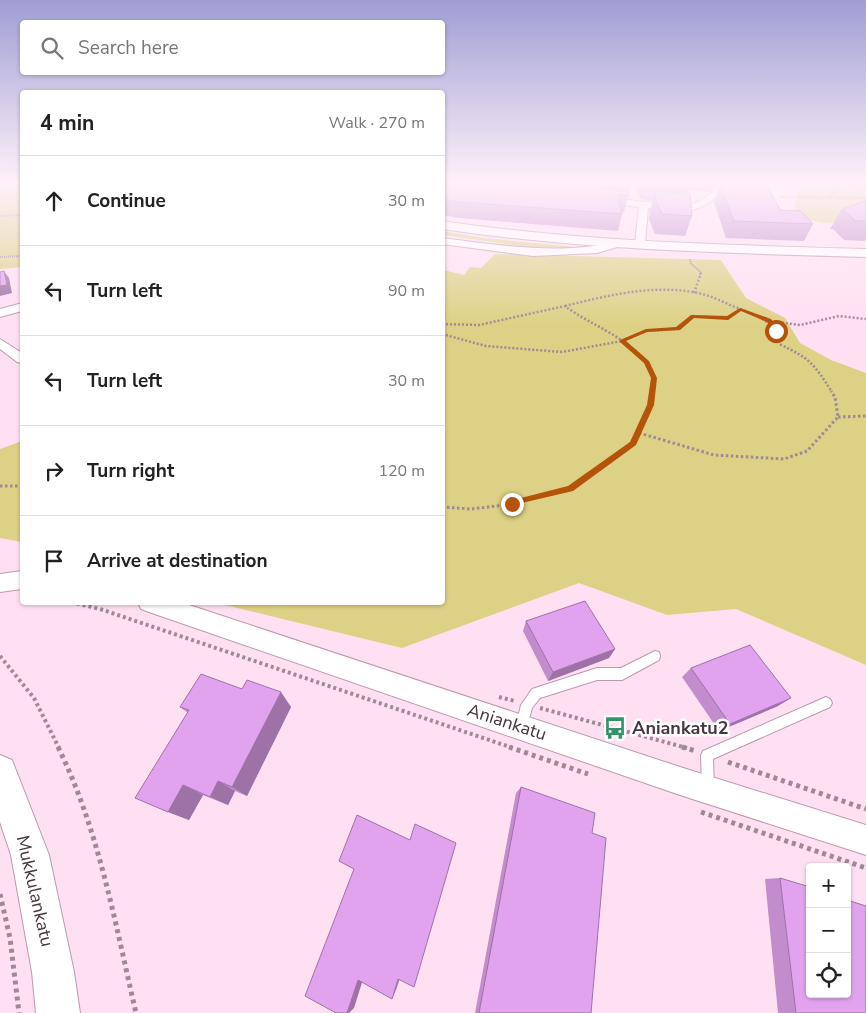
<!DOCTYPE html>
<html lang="en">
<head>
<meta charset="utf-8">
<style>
	:root { --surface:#fff; --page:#f6f6f6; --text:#222; --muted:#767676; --line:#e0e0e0 }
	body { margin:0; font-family:"Nunito Sans",sans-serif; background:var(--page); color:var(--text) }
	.controls { position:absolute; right:15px; bottom:15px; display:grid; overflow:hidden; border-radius:5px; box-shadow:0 1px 4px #0004 }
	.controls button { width:45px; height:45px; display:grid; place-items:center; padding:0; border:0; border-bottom:1px solid var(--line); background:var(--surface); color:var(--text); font:25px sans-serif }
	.stop { position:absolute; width:15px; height:15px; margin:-11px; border:4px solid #b45309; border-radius:50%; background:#fff }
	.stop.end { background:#b45309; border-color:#fff; box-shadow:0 1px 5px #0008 }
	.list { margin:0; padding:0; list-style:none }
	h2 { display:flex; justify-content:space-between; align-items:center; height:65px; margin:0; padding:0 20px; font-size:21px }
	h2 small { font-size:16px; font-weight:400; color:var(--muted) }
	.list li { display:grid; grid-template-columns:32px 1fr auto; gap:15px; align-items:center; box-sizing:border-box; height:90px; padding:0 20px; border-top:1px solid var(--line) }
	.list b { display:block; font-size:19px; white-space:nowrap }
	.list em { font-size:16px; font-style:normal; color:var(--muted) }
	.icon { flex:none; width:28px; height:28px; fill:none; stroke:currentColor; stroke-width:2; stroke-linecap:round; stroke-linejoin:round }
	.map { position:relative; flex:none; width:866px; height:1013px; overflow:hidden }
	.search { position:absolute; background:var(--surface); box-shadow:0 1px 4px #0004; left:20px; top:20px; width:425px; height:55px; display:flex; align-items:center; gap:12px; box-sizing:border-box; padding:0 18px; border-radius:5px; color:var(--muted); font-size:19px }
	.panel { position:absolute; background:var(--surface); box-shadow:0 1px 4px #0004; left:20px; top:90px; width:425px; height:515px; border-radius:5px }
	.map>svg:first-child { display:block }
	.green { fill:#ddd185 }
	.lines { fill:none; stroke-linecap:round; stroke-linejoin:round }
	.service-casing { stroke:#bc98ae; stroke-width:2 }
	.minor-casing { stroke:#bc98ae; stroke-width:2 }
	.tertiary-casing { stroke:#bc98ae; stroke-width:2 }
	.path-far4 { stroke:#9f8997; stroke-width:2; stroke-dasharray:1 1; stroke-linecap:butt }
	.path-far3 { stroke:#9f8997; stroke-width:2.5; stroke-dasharray:2 2; stroke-linecap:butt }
	.path-far2 { stroke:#9f8997; stroke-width:3; stroke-dasharray:2.5 2.5; stroke-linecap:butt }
	.path-far1 { stroke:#9f8997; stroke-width:4; stroke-dasharray:3 3; stroke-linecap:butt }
	.path { stroke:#9f8997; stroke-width:5; stroke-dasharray:4 4; stroke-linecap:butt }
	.service { fill:#fff; fill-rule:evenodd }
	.minor { fill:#fff; fill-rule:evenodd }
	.tertiary { fill:#fff; fill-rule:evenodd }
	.wall { fill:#c28ccd }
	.shaded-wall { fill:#9e72a7 }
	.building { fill:#e2a3ee; stroke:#9e72a7 }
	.route { fill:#b45309 }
	.labels { text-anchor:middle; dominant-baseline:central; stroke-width:5; stroke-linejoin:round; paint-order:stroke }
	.near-street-label { font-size:18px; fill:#45363f; stroke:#fff }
	.near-poi-label { font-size:18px; font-weight:bold; fill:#45363f; stroke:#fff; text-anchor:start }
</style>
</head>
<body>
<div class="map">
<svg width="866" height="1013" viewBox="0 0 866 1013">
	<rect width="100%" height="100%" fill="#ffe0f3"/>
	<path class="green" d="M0,184H22V267L0,269Z
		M798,184H866V222L822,223L793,216L799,187Z
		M442,231L483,238L586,248H534L443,235Z
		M495,254L721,260L746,298L785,318L800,343L831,360L866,373V665L736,609L667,615L579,583L402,648L217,603L442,602L443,270L464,275L470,267L481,268Z
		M22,441V542L0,538V449Z"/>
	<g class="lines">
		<defs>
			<path id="service" d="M655,651L659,652L660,656L659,660L622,680H597L540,698L532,708L526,730L522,732L518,730L516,726L521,705L532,689L597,668H621Z
				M826,697L830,699L832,703L830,707L713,759L714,788L713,793L708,794L703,793L702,788L701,755L703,751Z"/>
			<path id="minor" d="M568,184H579L600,197L684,206C695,204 713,196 717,184H726C724,192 720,194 714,199C690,217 676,211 648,208L645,244L640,247L635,244L639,207L595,202Z
				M442,238C508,246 560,256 626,240L631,243L597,253L533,256L442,244Z
				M22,303V311L0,317V309Z
				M0,339L22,353V363L17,362L0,349Z
				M22,571V589L0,592V574Z
				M138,602H180L680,767L866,825V855L680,795L149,612L141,609Z"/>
			<path id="tertiary" d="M442,221C583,242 724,245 866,249V257C724,253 583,250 442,229Z
				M0,755L12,760L49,855L74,972L80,1013H36L32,972L11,855L0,822Z"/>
		</defs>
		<use href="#service" class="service-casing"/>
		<use href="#minor" class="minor-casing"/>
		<use href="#tertiary" class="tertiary-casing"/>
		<path class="path-far4" d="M841,184L866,188
			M781,197L866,198
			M830,197L839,189V184
			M0,216L22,215
			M0,257L22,256
			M690,259L691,264L701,272L700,275"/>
		<path class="path-far3" d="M694,293L701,273
			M565,306C609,295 658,283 702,294C715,297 726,304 738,308C761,317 771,319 779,344C811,359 813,363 832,392
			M770,321L800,325L839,316L866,319
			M442,324L479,325L565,306C589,325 647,345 654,377C655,381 653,388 652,392
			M442,334L486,346L562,352L622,341L646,331L678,329L693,316L728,318L740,309"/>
		<path class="path-far2" d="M838,417L866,416
			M639,433L714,455L784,459L807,451L838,417L835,397L831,391
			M0,486H22
			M442,507L471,509L505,505L570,489L633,443L650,405L652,391"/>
		<path class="path-far1" d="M71,602L100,609L513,748
			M0,656L34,698L59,748
			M499,697L515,701
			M540,708L687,748"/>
		<path class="path" d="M58,747C99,830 115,923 136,1013
			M509,747L588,774
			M682,747L696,751
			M728,762L866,809
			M701,812L866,868
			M0,894L10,938L19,1013"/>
		<use href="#service" class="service"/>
		<use href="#minor" class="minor"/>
		<use href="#tertiary" class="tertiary"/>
	</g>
	<path class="wall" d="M442,184H631L624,212H622V214L618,231L459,218L442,215Z
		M634,184H715L709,192L688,190L687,193L692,216L685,236L655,234L649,219L650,210L653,201L640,199Z
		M721,184H768L767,186L780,210L813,224L804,241L726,238L714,202L720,186Z
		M866,200V239L865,241L844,240L833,229H830L841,210Z
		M526,621L615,649L609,658L548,681L523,631Z
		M691,668L778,706L719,731L682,677Z
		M180,707H291L247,796L235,791L228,805L203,795L189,820L168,812L188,713Z
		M521,787L592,833L591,1013H475L516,793Z
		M780,878L866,1013H778L765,879Z"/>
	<path class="shaded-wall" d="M712,184H715L709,192Z
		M4,271L9,278L12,293L0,296V286Z
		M615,649L609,658L548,681L553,672Z
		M281,692L291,707L247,796L232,787Z
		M791,698L778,706L719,731L730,724Z
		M218,781L235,791L228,805L210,797Z
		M183,785L203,795L189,820L168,812Z
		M402,972L396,990L392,999L398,979Z
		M365,973L354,1008L349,1013H347L358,980Z"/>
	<path class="building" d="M442,184H593L598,188L629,191L628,196L618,194L622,214L460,202L442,199Z
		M653,184H688L689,188Z
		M721,184H766L780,210L801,211L813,224L734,221L720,186Z
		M656,191L690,194L692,216L662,214L655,199Z
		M866,200V221H855L844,210H841Z
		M4,271L7,285L0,286V272Z
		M585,601L615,649L553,672L526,621Z
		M750,645L791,698L730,724L691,668Z
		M201,674L242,689L247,680L281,692L232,787L218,781L210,797L183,785L168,812L135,798L189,710L180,707Z
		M521,787L595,813L592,833L606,838L591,1013H479Z
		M357,815L410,840L415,824L456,843L414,987L398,979L392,999L358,980L347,1013H336L305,996L354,869L339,861Z
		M780,878L810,887V994H847V900L866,906V1013H796Z"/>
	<linearGradient id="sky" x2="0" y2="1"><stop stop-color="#9f9ed4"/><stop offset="0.56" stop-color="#fff1fa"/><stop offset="1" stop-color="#fff1fa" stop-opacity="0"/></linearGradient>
	<rect width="866" height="326" fill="url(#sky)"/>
	<path class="route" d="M740,308L771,319L779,331L774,332L767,322L741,311L728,320L694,318L680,330L647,332L626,341L649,361L657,378L654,405L636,445L573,491L509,506V501L568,486L630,442L647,405L651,378L644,363L620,342V340L646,329L676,327L691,315L727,316Z"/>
	<defs>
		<symbol id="bus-bare" viewBox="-9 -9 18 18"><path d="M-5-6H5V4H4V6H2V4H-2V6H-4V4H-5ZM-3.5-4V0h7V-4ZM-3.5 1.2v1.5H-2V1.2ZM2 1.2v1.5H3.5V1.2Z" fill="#369269" stroke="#fff" stroke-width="2.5" paint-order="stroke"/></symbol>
	</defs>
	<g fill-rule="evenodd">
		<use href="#bus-bare" x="599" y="712" width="32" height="32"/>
	</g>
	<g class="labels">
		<g class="near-street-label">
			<text transform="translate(507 722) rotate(18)">Aniankatu</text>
			<text transform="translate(35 891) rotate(77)">Mukkulankatu</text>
		</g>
		<g class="near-poi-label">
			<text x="632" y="728">Aniankatu2</text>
		</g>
	</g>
</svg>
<div class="controls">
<button>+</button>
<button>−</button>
<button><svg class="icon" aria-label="locate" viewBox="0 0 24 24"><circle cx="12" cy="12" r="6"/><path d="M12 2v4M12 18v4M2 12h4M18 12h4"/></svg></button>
</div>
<div class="stop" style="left:776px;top:331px"></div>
<div class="stop end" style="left:512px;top:504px"></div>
<div class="search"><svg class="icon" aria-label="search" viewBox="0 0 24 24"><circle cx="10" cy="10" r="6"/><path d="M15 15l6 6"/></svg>Search here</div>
<section class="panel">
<h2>4 min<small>Walk · 270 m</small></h2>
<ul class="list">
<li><svg class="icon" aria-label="ahead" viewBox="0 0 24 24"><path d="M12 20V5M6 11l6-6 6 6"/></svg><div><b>Continue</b></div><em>30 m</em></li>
<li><svg class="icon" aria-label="left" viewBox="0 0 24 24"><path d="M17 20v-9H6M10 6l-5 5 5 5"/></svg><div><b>Turn left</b></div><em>90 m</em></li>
<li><svg class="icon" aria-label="left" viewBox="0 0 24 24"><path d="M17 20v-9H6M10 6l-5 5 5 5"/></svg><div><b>Turn left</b></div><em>30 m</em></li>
<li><svg class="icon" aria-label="right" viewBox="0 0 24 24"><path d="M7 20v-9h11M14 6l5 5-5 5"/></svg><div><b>Turn right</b></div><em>120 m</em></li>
<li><svg class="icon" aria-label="arrive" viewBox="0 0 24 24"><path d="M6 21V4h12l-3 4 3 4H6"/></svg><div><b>Arrive at destination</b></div></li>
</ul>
</section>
</div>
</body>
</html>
